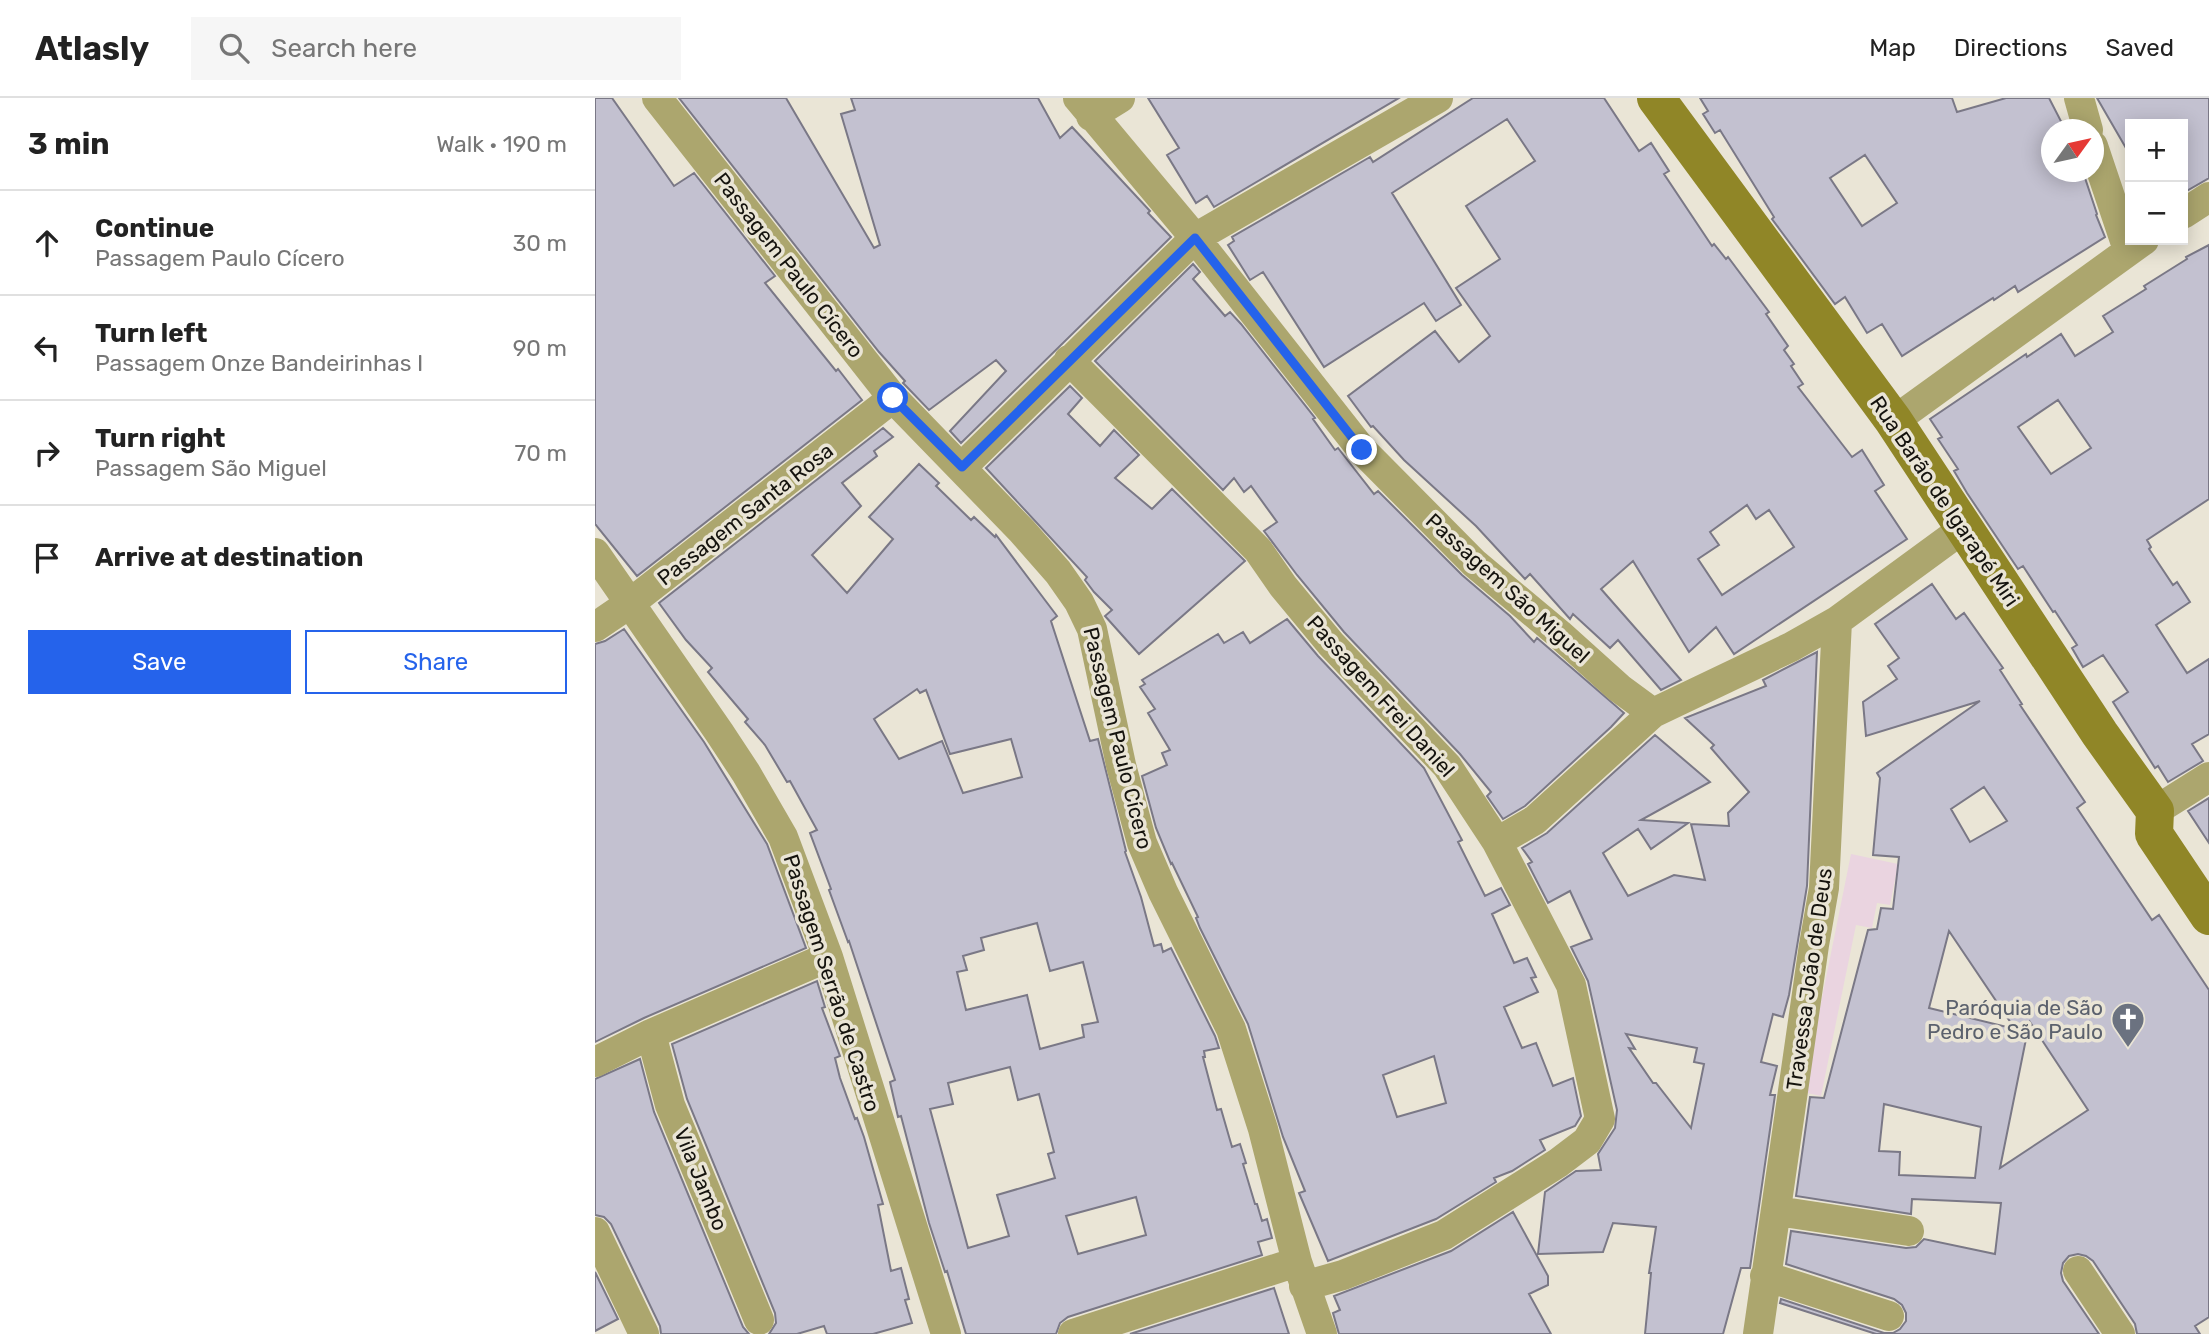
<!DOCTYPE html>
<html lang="en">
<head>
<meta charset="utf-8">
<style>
	:root { --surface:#fff; --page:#f6f6f6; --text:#222; --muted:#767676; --line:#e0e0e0; --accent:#2563eb }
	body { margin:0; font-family:Rubik,sans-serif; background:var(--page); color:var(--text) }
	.controls { position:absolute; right:21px; top:21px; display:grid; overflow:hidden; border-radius:0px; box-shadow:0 4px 18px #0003 }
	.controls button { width:63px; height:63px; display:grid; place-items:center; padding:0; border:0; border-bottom:2px solid var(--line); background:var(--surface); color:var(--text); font:35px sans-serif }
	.compass { position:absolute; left:1446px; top:21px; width:63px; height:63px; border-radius:50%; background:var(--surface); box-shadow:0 4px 18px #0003; rotate:57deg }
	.stop { position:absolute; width:21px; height:21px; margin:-16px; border:5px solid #2563eb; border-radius:50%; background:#fff }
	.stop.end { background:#2563eb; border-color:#fff; box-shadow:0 2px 7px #0008 }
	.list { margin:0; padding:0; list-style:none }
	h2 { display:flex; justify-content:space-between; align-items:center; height:91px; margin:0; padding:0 28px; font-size:30px }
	h2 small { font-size:23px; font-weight:400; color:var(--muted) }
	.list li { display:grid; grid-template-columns:46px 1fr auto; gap:21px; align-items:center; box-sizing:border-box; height:105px; padding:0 28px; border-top:2px solid var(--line) }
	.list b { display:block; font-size:26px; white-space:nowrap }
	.list p { margin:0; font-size:23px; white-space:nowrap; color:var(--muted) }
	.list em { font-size:23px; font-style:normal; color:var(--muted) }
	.actions { display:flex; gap:14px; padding:21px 28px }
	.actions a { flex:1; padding:16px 0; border:2px solid var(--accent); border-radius:0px; text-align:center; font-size:24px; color:var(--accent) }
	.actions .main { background:var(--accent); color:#fff }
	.icon { flex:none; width:38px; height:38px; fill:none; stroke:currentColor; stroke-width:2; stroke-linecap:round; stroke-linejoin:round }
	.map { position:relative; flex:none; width:1614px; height:1236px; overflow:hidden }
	header { display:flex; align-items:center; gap:42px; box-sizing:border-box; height:98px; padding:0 35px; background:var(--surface); border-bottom:2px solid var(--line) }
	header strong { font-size:33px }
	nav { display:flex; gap:38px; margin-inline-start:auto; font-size:24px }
	.search { width:490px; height:63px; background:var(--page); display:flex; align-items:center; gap:18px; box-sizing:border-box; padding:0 24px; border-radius:0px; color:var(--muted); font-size:26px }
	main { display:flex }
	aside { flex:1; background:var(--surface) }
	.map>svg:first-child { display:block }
	.commercial { fill:#ead4e0 }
	.building { fill:#c3c1d0; stroke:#7a7886; stroke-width:2; fill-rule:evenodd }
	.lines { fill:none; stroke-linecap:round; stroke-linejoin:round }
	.street { stroke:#aca66e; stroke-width:30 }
	.secondary { stroke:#908627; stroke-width:38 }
	.route { stroke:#2563eb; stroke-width:9 }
	.labels { text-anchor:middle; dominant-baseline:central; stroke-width:7; stroke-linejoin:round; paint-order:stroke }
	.street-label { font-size:21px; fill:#15130e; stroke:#eae5d6 }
	.worship-label { font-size:21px; fill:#5b616d; stroke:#eae5d6; text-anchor:end }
</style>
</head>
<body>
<header>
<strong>Atlasly</strong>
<div class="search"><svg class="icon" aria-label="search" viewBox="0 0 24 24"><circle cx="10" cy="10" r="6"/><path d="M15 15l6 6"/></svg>Search here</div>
<nav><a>Map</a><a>Directions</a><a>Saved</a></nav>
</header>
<main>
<aside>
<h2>3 min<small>Walk · 190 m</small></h2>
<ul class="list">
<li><svg class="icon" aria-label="ahead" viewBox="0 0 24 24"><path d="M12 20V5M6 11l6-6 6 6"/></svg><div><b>Continue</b><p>Passagem Paulo Cícero</p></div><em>30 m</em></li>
<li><svg class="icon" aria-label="left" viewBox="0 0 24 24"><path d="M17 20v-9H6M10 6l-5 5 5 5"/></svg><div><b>Turn left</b><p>Passagem Onze Bandeirinhas I</p></div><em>90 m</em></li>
<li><svg class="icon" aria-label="right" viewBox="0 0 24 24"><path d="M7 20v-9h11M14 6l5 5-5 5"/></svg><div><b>Turn right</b><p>Passagem São Miguel</p></div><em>70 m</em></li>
<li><svg class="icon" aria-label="arrive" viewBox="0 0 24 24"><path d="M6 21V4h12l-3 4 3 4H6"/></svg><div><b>Arrive at destination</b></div></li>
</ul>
<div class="actions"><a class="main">Save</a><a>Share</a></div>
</aside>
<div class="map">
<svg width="1614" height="1236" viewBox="0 0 1614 1236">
	<rect width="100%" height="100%" fill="#eae5d6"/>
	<path class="commercial" d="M1256,756L1303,766L1295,807L1282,805L1277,830L1261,827L1226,998L1208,994Z"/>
	<path class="building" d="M0,0H17L79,88L99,75L180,178L170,185L241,273L243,271L267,302L42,478L0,426Z
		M84,0H191L279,150L285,147L246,16L260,12L256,0H443L465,40L477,29L555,113L553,115L576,139L366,345L355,333L411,273L401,262L334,312L311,288L308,285L310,283L284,254Z
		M553,0H804L619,109L612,98L601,105L572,57L584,50Z
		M878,0H1009L1044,53L1056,45L1074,73L1069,76L1117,148L1119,146L1131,161L1133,159L1174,214L1171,216L1193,248L1189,252L1199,266L1196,268L1208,286L1203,289L1257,359L1267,352L1289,387L1280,393L1312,441L1139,556L1121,529L1094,554L1038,463L1006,491L1086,582L1066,592L1023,542L1015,550L978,516L975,521L935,476L930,481L881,428L809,362L778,328L776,329L753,298L840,233L864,264L895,238L861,190L905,161L871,108L940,63L912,21L797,95L866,207L841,223L829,205L729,269L668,174L655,182L633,147L639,143L637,139L775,59L778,64ZM1152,407L1161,421L1174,412L1199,449L1127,497L1103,461L1124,447L1115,434Z
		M1105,0H1357L1362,14L1411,0H1454L1470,31L1457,32V74H1488L1502,116L1501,117L1510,139L1423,194L1420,188L1399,202L1398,200L1307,258L1287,226L1272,235L1250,199L1240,206L1177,121L1179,119L1125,32L1120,35L1108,16L1113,13ZM1270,57L1302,105L1267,128L1235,80Z
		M1502,0H1614V80L1588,95V26H1535V57Z
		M1614,147V401L1552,442L1556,449L1554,451L1578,487L1582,484L1595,504L1561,527L1592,575L1614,561V636L1597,646L1608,663L1573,684L1563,668L1560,670L1518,604L1533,594L1508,557L1488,569L1477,550L1482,547L1460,513L1458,514L1428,468L1423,471L1372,395L1359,373L1363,371L1343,341L1347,339L1335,321L1431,256L1432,259L1466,236L1480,258L1518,234L1508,218L1551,191L1549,188L1592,161L1591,159ZM1463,302L1496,350L1456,376L1423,329Z
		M598,166L605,174L598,181L630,218L635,214L646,226L720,320L718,321L740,352L743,350L779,396L783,393L867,477L915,518L939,544L942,540L1029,615L1016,629L930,708L908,721L892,698L896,694L865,656L749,534L702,477L669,433L682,424L656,388L649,394L639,380L628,392L500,263Z
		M475,288L487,300L473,316L505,348L519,332L544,357L520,380L557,411L577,391L650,463L544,556L510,518L517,512L499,494L490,482L492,479L391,370Z
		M288,330L298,339L279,353L282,358L247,385L266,408L217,457L252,495L298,441L274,419L324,366L344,385L341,388L376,422L379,419L400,439L401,437L462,518L456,523L495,643L503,641L531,753L530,754L546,799L559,848L566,846L568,854L576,850L620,938L624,950L609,953L610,959H608L622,1012L626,1011L637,1049L645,1046L651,1065L648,1066L660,1106H662L667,1123L672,1121L677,1140L663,1144L667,1157L473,1219L465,1225L461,1236H371L352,1173L350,1174L334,1125L306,1018L303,1019L295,984L300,982L254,843L253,844L234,792L236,791L215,735L222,732L195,683L192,684L170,647L150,624L153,621L113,574L117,570L91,542L64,505ZM322,591L325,595L331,592L355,656L416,641L427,679L368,695L347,643L304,661L279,621ZM442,825L455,873L488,864L503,924L487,927L489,939L445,951L432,897L371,912L362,874L372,872L368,858L389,852L386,840ZM415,969L423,1002L444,996L459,1054L453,1056L460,1080L402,1097L414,1138L373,1150L335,1011L358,1006L353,985ZM541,1099L551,1137L483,1156L471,1118Z
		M1337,486L1361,521L1369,515L1408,570L1405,572L1427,606L1425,607L1490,704L1482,710L1557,822L1564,817L1614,892V1219L1600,1228L1605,1236H1542L1540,1226L1498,1163L1491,1158L1483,1156L1474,1158L1468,1165L1466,1175L1468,1183L1504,1236H1281L1185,1205L1186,1201L1289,1235H1298L1305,1231L1311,1223V1215L1307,1207L1299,1201L1191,1166L1196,1133L1311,1150L1321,1149L1329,1141L1400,1156L1406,1105L1317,1101L1316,1116L1201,1098L1215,999L1229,1000L1273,832L1282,831L1286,810L1298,811L1304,759L1278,757L1285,680L1282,675L1385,603L1271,638L1268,604L1302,581L1293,568L1304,560L1280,526ZM1389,689L1412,723L1375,744L1356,711ZM1354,833L1420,931L1334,910ZM1435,924L1493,1012L1405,1070L1430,946ZM1289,1006L1386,1029L1380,1080L1304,1077L1305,1054L1284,1053Z
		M692,521L723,558L829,670L867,742L863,744L890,798L906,790L915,807L897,816L919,865L932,860L941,879L936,880L943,894L909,909L927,950L941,945L958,988L978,980L986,1018L980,1028L945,1042L950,1052L917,1073L899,1080L901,1084L841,1121L733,1163L704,1095L710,1093L688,1039L653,926L605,830L601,820L603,819L577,765L576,766L561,730L547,678L572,667L567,655L575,652L553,615L560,611L545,589L550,586L547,582L623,536L629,545L648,534L655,545ZM839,958L851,1005L802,1019L788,977Z
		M29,531L109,644L172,746L211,850L49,920L0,944V546L10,543Z
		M1222,554L1212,788L1194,897L1188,919L1178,916L1166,964L1182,968L1175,997H1180L1155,1170H1146L1128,1236H1050L1056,1175H1054L1061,1129L1018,1125L1008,1154L943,1156L950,1094L981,1073L1006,1072L1003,1056L1020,1030L1022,1012L993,883L976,849L997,841L975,793L953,805L933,766L937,764L927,750L952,735L1060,637L1115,684L1046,722L1093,725L1056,751L1043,731L1008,755L1033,798L1079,777L1110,782L1096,726L1134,728L1133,715L1154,694L1116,650L1119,647L1090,620L1171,588L1168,582ZM1031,936L1102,950L1099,964L1109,966L1096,1030L1061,985H1058L1034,950L1040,951Z
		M1614,700V745L1593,713Z
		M222,883L230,909L227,910L245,958L240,960L245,980L260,1021L262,1020L269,1039L288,1106L283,1107L296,1173L306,1170L314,1201L310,1202L317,1225L278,1236H232L229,1228L202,1236H174L181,1225L180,1215L92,1001L77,946Z
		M45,961L59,1014L148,1229L154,1236H66L65,1228L16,1126L9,1119L0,1117V981Z
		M918,1114L953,1178V1187L934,1196L956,1236H744L738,1215L745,1212L739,1198L856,1153Z
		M0,1174L23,1221L0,1233Z
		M679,1190L694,1236H535Z"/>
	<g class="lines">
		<path class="street" d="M62,0L298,300L427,433L463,474L484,504L497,531L526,667L547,745L568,794L636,931L668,1031L702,1164L727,1236
			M483,0L600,140L767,352L879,465L964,536L1024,590L1058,615
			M1484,0L1493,32
			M496,18L525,0
			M1498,48L1533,152
			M1588,116L1614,99
			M474,262L663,452L688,488L736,546L852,668L902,744L976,887L1005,1021L992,1043L963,1065L849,1137L748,1177L709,1188
			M1298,322H1300L1549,142
			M367,369L600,140L843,0
			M0,455L124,634L151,675L188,739L233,859L351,1236
			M0,529L34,506L298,300
			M1560,713L1614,679
			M902,744L940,722L1058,615L1196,549L1242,523L1369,430
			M56,936L75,1007L164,1222
			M0,964L56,936L233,859
			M1182,1113L1314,1133
			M0,1134L49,1236
			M1483,1173L1525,1236
			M1170,1178L1294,1218
			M478,1236L702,1164
			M1163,1236L1219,847L1229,790L1242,523"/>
		<path class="secondary" d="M1061,0L1298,322L1505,636L1560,713L1559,736L1614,818"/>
	</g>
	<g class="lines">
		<path class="route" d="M298,300L367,369L600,140L767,352"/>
	</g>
	<defs>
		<symbol id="church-pin" viewBox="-11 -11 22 30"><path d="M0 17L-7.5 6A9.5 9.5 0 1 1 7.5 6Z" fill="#6b7280" stroke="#eae5d6"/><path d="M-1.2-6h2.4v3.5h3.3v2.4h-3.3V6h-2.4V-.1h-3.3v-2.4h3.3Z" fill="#fff"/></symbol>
	</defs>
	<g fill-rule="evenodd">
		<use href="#church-pin" x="1514" y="902" width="38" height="52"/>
	</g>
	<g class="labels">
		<g class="street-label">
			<text transform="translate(194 167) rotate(52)">Passagem Paulo Cícero</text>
			<text transform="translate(1350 403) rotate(56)">Rua Barão de Igarapé Miri</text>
			<text transform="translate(150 416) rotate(-38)">Passagem Santa Rosa</text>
			<text transform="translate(913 490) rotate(42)">Passagem São Miguel</text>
			<text transform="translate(786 598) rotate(48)">Passagem Frei Daniel</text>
			<text transform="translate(523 640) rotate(76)">Passagem Paulo Cícero</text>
			<text transform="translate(1214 881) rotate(-82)">Travessa João de Deus</text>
			<text transform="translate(237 885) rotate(72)">Passagem Serrão de Castro</text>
			<text transform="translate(106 1081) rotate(68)">Vila Jambo</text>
		</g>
		<g class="worship-label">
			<text x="1508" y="909">Paróquia de São<tspan x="1508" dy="24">Pedro e São Paulo</tspan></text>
		</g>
	</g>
</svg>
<div class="controls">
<button>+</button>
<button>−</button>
</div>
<svg class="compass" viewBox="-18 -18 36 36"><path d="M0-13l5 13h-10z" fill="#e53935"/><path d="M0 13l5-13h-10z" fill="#767676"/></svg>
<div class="stop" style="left:298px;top:300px"></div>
<div class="stop end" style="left:767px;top:352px"></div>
</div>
</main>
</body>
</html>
